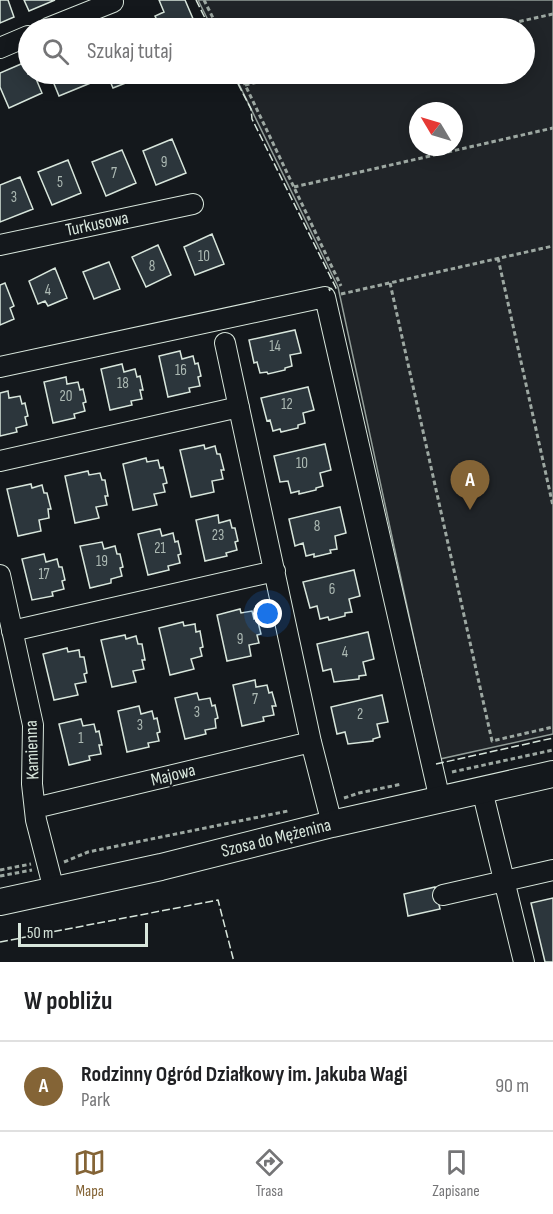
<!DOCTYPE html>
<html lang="pl">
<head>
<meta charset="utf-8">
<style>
	:root { --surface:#fff; --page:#f2f2f2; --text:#202124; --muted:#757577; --line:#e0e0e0; --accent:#846436 }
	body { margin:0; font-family:"Sofia Sans Condensed",sans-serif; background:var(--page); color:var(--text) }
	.compass { position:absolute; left:409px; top:102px; width:54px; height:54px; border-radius:50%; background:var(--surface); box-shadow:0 3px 15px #0003; rotate:308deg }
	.scale { position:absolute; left:18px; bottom:15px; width:130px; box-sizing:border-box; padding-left:6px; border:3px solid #d8e6dc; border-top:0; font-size:16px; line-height:21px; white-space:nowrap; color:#d8e6dc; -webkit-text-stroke:4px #14181c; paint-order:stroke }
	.you { position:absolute; left:268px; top:614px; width:21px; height:21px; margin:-15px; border:4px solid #fff; border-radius:50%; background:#1a73e8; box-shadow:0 0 0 9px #1a73e833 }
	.badge { display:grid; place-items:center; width:39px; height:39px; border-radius:50%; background:var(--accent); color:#fff; font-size:20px; font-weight:700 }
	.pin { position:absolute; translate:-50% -50px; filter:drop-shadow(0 2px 3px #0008) }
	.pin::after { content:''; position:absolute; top:32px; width:21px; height:18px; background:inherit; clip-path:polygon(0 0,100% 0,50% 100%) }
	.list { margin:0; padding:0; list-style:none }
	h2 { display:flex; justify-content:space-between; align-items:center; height:78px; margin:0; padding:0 24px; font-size:26px }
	h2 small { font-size:20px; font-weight:400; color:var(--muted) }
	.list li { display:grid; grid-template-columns:39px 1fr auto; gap:18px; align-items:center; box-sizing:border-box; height:90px; padding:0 24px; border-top:2px solid var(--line) }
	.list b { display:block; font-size:22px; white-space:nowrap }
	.list p { margin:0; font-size:20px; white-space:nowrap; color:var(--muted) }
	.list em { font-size:20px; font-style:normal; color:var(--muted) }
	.icon { flex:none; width:33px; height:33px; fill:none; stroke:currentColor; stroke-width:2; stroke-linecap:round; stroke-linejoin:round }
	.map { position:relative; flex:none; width:553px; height:962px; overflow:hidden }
	.search { position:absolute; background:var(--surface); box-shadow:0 3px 15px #0003; left:18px; right:18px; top:18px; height:66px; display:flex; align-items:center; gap:15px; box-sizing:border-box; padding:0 21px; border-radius:33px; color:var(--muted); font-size:22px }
	.sheet { height:168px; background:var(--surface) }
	nav { display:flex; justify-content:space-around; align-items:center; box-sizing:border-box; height:84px; border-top:2px solid var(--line); background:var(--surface); font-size:16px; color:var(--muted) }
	nav a { display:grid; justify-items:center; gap:3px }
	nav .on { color:var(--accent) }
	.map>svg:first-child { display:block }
	.green { fill:#202428; stroke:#939e99; stroke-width:1.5; fill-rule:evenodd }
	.building { fill:#2c363c; stroke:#d8e6dc; stroke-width:1.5 }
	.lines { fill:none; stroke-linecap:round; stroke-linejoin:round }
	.minor-casing { stroke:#d8e6dc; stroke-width:22 }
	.major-casing { stroke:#d8e6dc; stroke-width:28 }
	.path { stroke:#9da8a2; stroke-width:3; stroke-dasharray:4.5 3; stroke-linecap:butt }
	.minor { stroke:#14181c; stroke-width:20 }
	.major { stroke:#14181c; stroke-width:26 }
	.fence { stroke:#d8e6dc; stroke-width:1.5; stroke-dasharray:8 3; stroke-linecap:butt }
	.labels { text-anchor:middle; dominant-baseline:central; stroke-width:4.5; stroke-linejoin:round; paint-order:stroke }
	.number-label { font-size:15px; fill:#adbab4 }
	.street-label { font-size:18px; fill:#d8e6dc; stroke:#14181c }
</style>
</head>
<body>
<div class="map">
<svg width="553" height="962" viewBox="0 0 553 962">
	<rect width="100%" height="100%" fill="#14181c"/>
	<path class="green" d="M198,0H553V734L440,759L338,287L234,74H524V28H212ZM418,111H454V147H418Z"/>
	<path class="building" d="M0,0H8L14,17L0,23Z
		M24,0H55L29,11Z
		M159,0H185L197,28H161L155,16L164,12Z
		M28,61V74H34L42,93L9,108L0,87V73Z
		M50,74H90L93,82L59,96Z
		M107,74H145L146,75L113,88Z
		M172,139L186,173L156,185L143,151Z
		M122,150L136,183L106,196L92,162Z
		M68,160L81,193L52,205L38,172Z
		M20,177L33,209L0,222V185Z
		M212,234L224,264L195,275L184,247Z
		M158,245L171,275L146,287L132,257Z
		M109,262L120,289L94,299L83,272Z
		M55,268L67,298L48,306L45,301L38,304L29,281Z
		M5,283L14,306L10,308L14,319L0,325V285Z
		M295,330L301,353L290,355L292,366L285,368V370L268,374L267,372L260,373L257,362L254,363L249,340Z
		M180,351L182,359L193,356L195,364L198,363L201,376L198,377L200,386L189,388L190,392L168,397L159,356Z
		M122,364L124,372L135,369L137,377L140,376L143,390H140L142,399L131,401L132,405L110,410L101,369Z
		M66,377L67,384L78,382L80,390L83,389L86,402L83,403L85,411L74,414L75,418L53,423L44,382Z
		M308,387L314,410L303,413L305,423L298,425V428L281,432L280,429L273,431L270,420L267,421L261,398Z
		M8,391L9,398L20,396L22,404L25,403L28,416L25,417L27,425L16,428L17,432L0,436V393Z
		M325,444L331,470L320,473L323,486L316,488V490L299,494V491L291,493L288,481L280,482L274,456Z
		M204,445L205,449L215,446L217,454H220L224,470H221L223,479L212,481L214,492L191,497L180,450Z
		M146,458L147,462L158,460L160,468L163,467L167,483L163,484L165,492L154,494L157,505L133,510L123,464Z
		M88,471L89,475L100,473L102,480H105L108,496H105L107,505L96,507L99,518L75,523L65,476Z
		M31,484L32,488L42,485L44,493H47L51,509H48L49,518L39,520L41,531L18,536L7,489Z
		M340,507L346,533L335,536L337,549L330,550L331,553L314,557V554L306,556L303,543L295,546L289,519Z
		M218,515L219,523L230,520L232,528H235L238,541L235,542L237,550L226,553L227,556L205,561L196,520Z
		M160,529L162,536L173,533L175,542L178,541L181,554L178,555L180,563L168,566L169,570L148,575L138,534Z
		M102,542L104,549L115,546L117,554H120L123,567L120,568L122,576L111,579V583L90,588L80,546Z
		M44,554L46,562L57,559L59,567H62L65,580L62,581L64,589L52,592L53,596L32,600L22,559Z
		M354,570L360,596L349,599L352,612L345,613V616L329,620L328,617L320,619L317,606L310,608L303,582Z
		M240,609L241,613L252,611L254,619L257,618L261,634L257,635L259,643L249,645L251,656L227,661L217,615Z
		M183,622L184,626L195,624L196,632L200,631L203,647L200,648L202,656L191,659L194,669L170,675L159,628Z
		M368,632L374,659L363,662L366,675L359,676V679L334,682L331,669L323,671L317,644Z
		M125,635L126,639L136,636L138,644H142L145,660H142L144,669L133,671L136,682L112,687L101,640Z
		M67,648L68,652L79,650L80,657H84L87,673L84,674L86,682L75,684L78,695L54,700L43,654Z
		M255,680L256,687L267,685L269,693L272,692L276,706H272L274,715L263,717L264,721L242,726L233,685Z
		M197,693L199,700L210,698L212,706L215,705L218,718L215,719L216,728L205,730L206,734L185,739L175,698Z
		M382,695L388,722L377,724L380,737L373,739V741L348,744L345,732L337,734L331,707Z
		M139,706L141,714L152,711L154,719L157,718L160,732L157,733L159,741L148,743L149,747L127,752L118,711Z
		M81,719L83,726L94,724L96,732L99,731L102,745H99L101,754L89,756L90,760L69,765L59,724Z
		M435,887L440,909L408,916L404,894Z
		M553,898V962H545L531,903Z"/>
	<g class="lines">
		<defs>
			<path id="minor" d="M48,28L113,2
				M0,48L28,36
				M0,245L193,204
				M225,343L311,742L332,824
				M0,367L325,297L440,800
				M0,461L239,407
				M0,575L33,725L32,784L36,820L54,890
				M12,631L275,571
				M482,790L524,962
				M35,808L311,742
				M443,895L553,870"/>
			<path id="major" d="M0,902L161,867L332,824L553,774"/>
		</defs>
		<use href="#minor" class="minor-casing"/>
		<use href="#major" class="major-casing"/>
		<path class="path" d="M204,0L218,28
			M490,28L553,14
			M240,74L341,286
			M245,85L294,74
			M294,187L553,128
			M498,258L553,506
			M390,283L492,741L553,727
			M341,294L553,246
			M452,772L553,750
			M344,798L359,793L402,784
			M64,862L88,852L288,811
			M0,870L31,864
			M0,876L32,870"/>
		<use href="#minor" class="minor"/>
		<use href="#major" class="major"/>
		<path class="fence" d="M196,0L210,28
			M233,74L251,109L252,119L336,288L329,289L330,291
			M436,764L553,738
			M0,942L218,900L234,962"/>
	</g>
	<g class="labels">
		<g class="number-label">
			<text x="164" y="162">9</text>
			<text x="114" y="173">7</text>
			<text x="60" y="182">5</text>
			<text x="14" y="197">3</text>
			<text x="204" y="256">10</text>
			<text x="152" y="266">8</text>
			<text x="48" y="290">4</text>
			<text x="275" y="346">14</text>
			<text x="181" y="370">16</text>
			<text x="123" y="383">18</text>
			<text x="66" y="396">20</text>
			<text x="287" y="404">12</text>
			<text x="302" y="463">10</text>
			<text x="317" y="526">8</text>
			<text x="218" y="535">23</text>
			<text x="160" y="548">21</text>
			<text x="102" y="561">19</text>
			<text x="44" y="574">17</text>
			<text x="332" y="589">6</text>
			<text x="240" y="639">9</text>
			<text x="345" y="652">4</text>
			<text x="255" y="699">7</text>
			<text x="197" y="712">3</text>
			<text x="360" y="714">2</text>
			<text x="140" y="725">3</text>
			<text x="81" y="738">1</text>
		</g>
		<g class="street-label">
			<text transform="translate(97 224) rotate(-12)">Turkusowa</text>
			<text transform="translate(32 750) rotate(-92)">Kamienna</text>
			<text transform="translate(173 775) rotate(-14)">Majowa</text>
			<text transform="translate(276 838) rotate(-14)">Szosa do Mężenina</text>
		</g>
	</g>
</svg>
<svg class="compass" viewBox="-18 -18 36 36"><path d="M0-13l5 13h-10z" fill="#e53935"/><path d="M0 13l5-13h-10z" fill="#757577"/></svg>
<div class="scale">50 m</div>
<div class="you"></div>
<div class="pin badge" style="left:470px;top:510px">A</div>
<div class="search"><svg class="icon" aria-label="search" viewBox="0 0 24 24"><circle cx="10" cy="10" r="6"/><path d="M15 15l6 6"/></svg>Szukaj tutaj</div>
</div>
<section class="sheet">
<h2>W pobliżu<small></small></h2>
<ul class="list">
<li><span class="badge">A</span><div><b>Rodzinny Ogród Działkowy im. Jakuba Wagi</b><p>Park</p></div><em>90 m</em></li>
</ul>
</section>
<nav>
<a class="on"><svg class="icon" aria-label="map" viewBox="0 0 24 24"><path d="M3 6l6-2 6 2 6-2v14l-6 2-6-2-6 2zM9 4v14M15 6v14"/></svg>Mapa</a>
<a><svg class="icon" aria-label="directions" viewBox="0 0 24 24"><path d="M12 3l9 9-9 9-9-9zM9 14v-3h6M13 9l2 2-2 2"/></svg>Trasa</a>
<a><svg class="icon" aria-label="saved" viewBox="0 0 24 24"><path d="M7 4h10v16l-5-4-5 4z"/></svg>Zapisane</a>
</nav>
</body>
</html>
